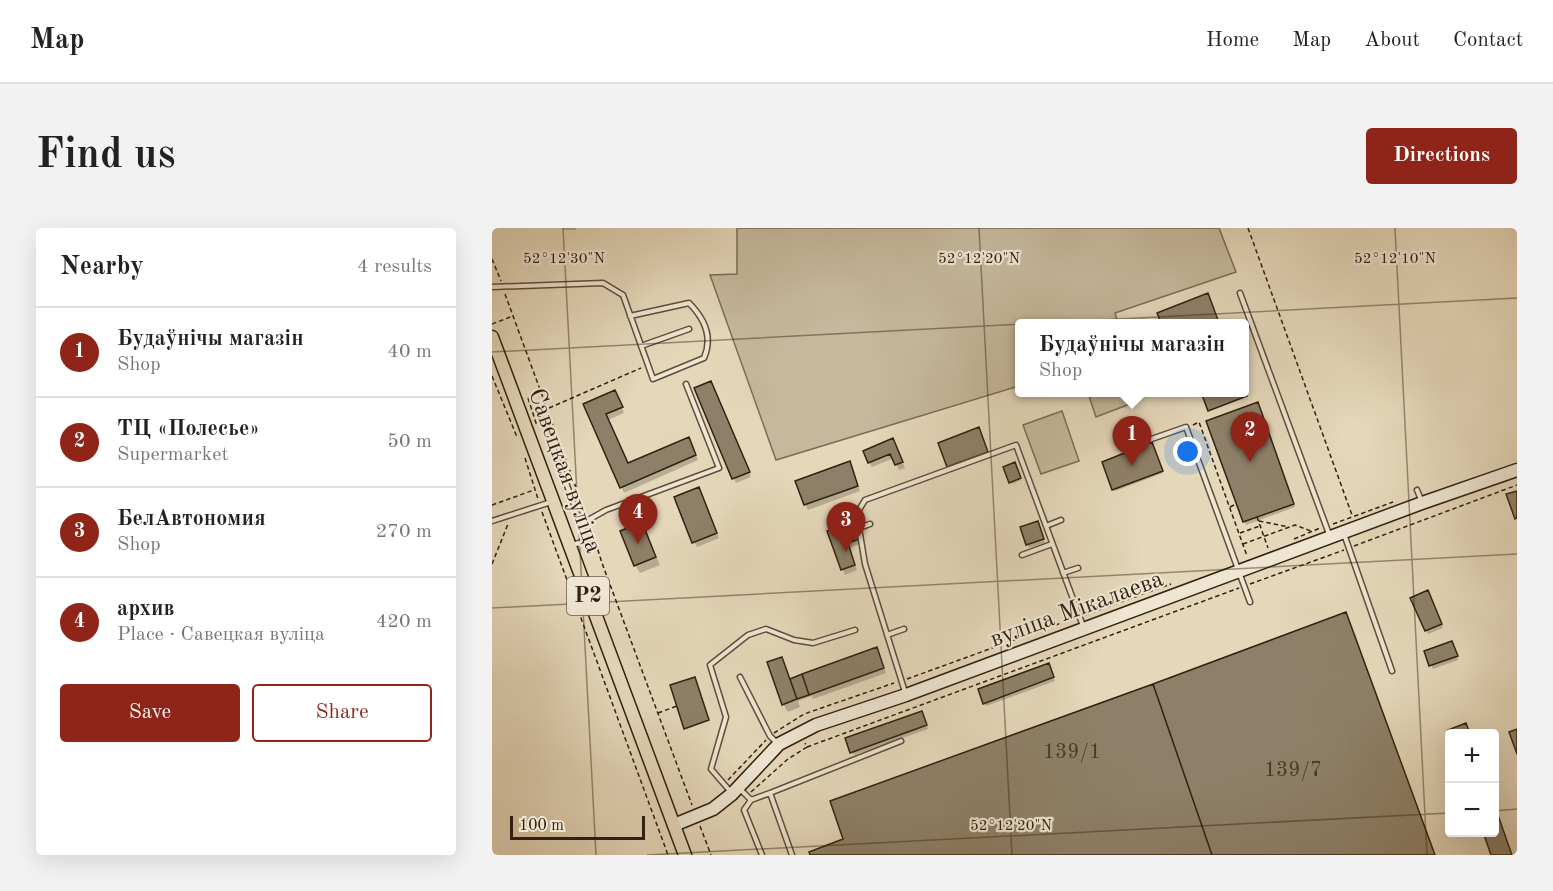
<!DOCTYPE html>
<html lang="en">
<head>
<meta charset="utf-8">
<style>
	:root { --surface:#fff; --page:#f2f2f2; --text:#222; --muted:#767676; --line:#e0e0e0; --accent:#8f2418 }
	body { margin:0; font-family:"Old Standard TT",serif; background:var(--page); color:var(--text) }
	.controls { position:absolute; right:18px; bottom:18px; display:grid; overflow:hidden; border-radius:6px; box-shadow:0 6px 24px #0002 }
	.controls button { width:54px; height:54px; display:grid; place-items:center; padding:0; border:0; border-bottom:2px solid var(--line); background:var(--surface); color:var(--text); font:30px sans-serif }
	.scale { position:absolute; left:18px; bottom:15px; width:135px; box-sizing:border-box; padding-left:6px; border:3px solid #302110; border-top:0; font-size:16px; line-height:21px; white-space:nowrap; color:#302110; -webkit-text-stroke:4px #eee5d2; paint-order:stroke }
	.you { position:absolute; left:696px; top:224px; width:21px; height:21px; margin:-15px; border:4px solid #fff; border-radius:50%; background:#1a73e8; box-shadow:0 0 0 9px #1a73e833 }
	.badge { display:grid; place-items:center; width:39px; height:39px; border-radius:50%; background:var(--accent); color:#fff; font-size:20px; font-weight:700 }
	.pin { position:absolute; translate:-50% -50px; filter:drop-shadow(0 2px 3px #0008) }
	.pin::after { content:''; position:absolute; top:32px; width:21px; height:18px; background:inherit; clip-path:polygon(0 0,100% 0,50% 100%) }
	.popup { position:absolute; left:523px; top:91px; width:234px; height:78px; box-sizing:border-box; display:grid; place-content:center; border-radius:6px; background:var(--surface); filter:drop-shadow(0 2px 4px #0005); font-size:20px; white-space:nowrap; color:var(--muted) }
	.popup b { font-size:22px; color:var(--text) }
	.popup::after { content:''; position:absolute; left:50%; top:100%; margin-left:-12px; border:12px solid transparent; border-top-color:var(--surface) }
	.list { margin:0; padding:0; list-style:none }
	h2 { display:flex; justify-content:space-between; align-items:center; height:78px; margin:0; padding:0 24px; font-size:26px }
	h2 small { font-size:20px; font-weight:400; color:var(--muted) }
	.list li { display:grid; grid-template-columns:39px 1fr auto; gap:18px; align-items:center; box-sizing:border-box; height:90px; padding:0 24px; border-top:2px solid var(--line) }
	.list b { display:block; font-size:22px; white-space:nowrap }
	.list p { margin:0; font-size:20px; white-space:nowrap; color:var(--muted) }
	.list em { font-size:20px; font-style:normal; color:var(--muted) }
	.actions { display:flex; gap:12px; padding:18px 24px }
	.actions a { flex:1; padding:14px 0; border:2px solid var(--accent); border-radius:6px; text-align:center; font-size:21px; color:var(--accent) }
	.actions .main { background:var(--accent); color:#fff }
	.map { position:relative; flex:none; width:1025px; height:627px; overflow:hidden; border-radius:6px }
	header { display:flex; align-items:center; gap:36px; box-sizing:border-box; height:84px; padding:0 30px; background:var(--surface); border-bottom:2px solid var(--line) }
	header strong { font-size:28px }
	nav { display:flex; gap:33px; margin-inline-start:auto; font-size:21px }
	.intro { display:flex; align-items:center; justify-content:space-between; box-sizing:border-box; height:144px; padding:0 36px }
	h1 { margin:0; font-size:42px }
	.button { padding:15px 27px; border-radius:6px; background:var(--accent); color:#fff; font-size:21px; font-weight:700 }
	main { display:flex; gap:36px; padding:0 36px }
	aside { flex:1; background:var(--surface); border-radius:6px; box-shadow:0 6px 24px #0002 }
	.map>svg:first-child { display:block }
	.green { fill:#c6b89d; stroke:#7b6c56; stroke-width:1.5 }
	.shadow { fill:#0003 }
	.building { fill:#8e8068; stroke:#302110; stroke-width:1.5 }
	.lines { fill:none; stroke-linecap:round; stroke-linejoin:round }
	.service-casing { stroke:#5d4e3a; stroke-width:7 }
	.secondary-casing { stroke:#302110; stroke-width:15 }
	.primary-casing { stroke:#302110; stroke-width:15 }
	.path { stroke:#302110; stroke-width:1.5; stroke-dasharray:4.5 3; stroke-linecap:butt }
	.service { stroke:#eee5d2; stroke-width:4 }
	.secondary { stroke:#eee5d2; stroke-width:12 }
	.primary { stroke:#e5d7ba; stroke-width:12 }
	.ticks { fill:none; stroke:#302110; stroke-width:1.5; stroke-opacity:0.45 }
	.labels { text-anchor:middle; dominant-baseline:central; stroke-width:4.5; stroke-linejoin:round; paint-order:stroke }
	.number-label { font-size:21px; fill:#483926 }
	.shield { fill:#eee5d2; stroke:#695c4a; stroke-width:1.5 }
	.shield-label { font-size:22px; font-weight:bold; fill:#302110 }
	.street-label { font-size:24px; fill:#302110; stroke:#eee5d2 }
	.ticks-label { font-size:15px; text-anchor:middle; fill:#302110; stroke:#eee5d2; stroke-width:4.5; stroke-linejoin:round; paint-order:stroke }
</style>
</head>
<body>
<header>
<strong>Map</strong>
<nav><a>Home</a><a>Map</a><a>About</a><a>Contact</a></nav>
</header>
<div class="intro"><h1>Find us</h1><a class="button">Directions</a></div>
<main>
<aside>
<h2>Nearby<small>4 results</small></h2>
<ul class="list">
<li><span class="badge">1</span><div><b>Будаўнічы магазін</b><p>Shop</p></div><em>40 m</em></li>
<li><span class="badge">2</span><div><b>ТЦ «Полесье»</b><p>Supermarket</p></div><em>50 m</em></li>
<li><span class="badge">3</span><div><b>БелАвтономия</b><p>Shop</p></div><em>270 m</em></li>
<li><span class="badge">4</span><div><b>архив</b><p>Place · Савецкая вуліца</p></div><em>420 m</em></li>
</ul>
<div class="actions"><a class="main">Save</a><a>Share</a></div>
</aside>
<div class="map">
<svg width="1025" height="627" viewBox="0 0 1025 627">
	<rect width="100%" height="100%" fill="#e5d7ba"/>
	<filter id="stains"><feTurbulence type="fractalNoise" baseFrequency=".00333" numOctaves="4"/><feColorMatrix values="0 0 0 0 .2 0 0 0 0 .09 0 0 0 0 .02 0 0 0 .5 -.17"/></filter>
	<radialGradient id="worn" r=".72"><stop offset=".6" stop-color="#630" stop-opacity="0"/><stop offset="1" stop-color="#630" stop-opacity=".3"/></radialGradient>
	<path class="green" d="M245,0H727L744,44L623,85L626,95H528L527,158L284,232L218,47L245,46Z
		M598,165H635L638,176L604,189L596,165Z
		M570,183L587,233L549,246L531,197Z"/>
	<path class="shadow" d="M71,0H84V2H71Z
		M717,71L726,95H671L667,86Z
		M222,160L259,249L244,255L242,250Z
		M126,169L132,185L116,192L136,237L199,216L206,232L132,265L93,177Z
		M767,180L803,279L754,297L752,293Z
		M489,206L498,229L459,244L448,216Z
		M404,217L413,240L407,242L402,230L380,239L377,234Z
		M660,218L671,245L623,263L611,234Z
		M522,236L529,252L520,256L513,240Z
		M360,240L368,263L316,282L313,276Z
		M209,265L227,310L205,319L202,314Z
		M150,296L168,337L148,345L143,337Z
		M548,298L553,315L537,320L529,300Z
		M363,301L368,316L357,320L365,342L353,347L336,304Z
		M937,368L951,400L936,406L920,371Z
		M962,419L966,432L941,441L934,424Z
		M387,426L394,445L321,471L320,468L306,473L308,479L296,484L291,476L299,458Z
		M558,440L563,453L494,478L492,475Z
		M432,488L436,501L362,527L360,524Z"/>
	<path class="building" d="M716,65L726,92L718,95H669L665,85Z
		M219,153L258,244L240,251L202,160Z
		M752,160L755,168L716,183L710,167L717,164H752Z
		M123,162L131,179L114,186L136,235L197,209L204,227L128,260L91,176Z
		M766,174L802,276L751,294L714,193Z
		M487,199L496,224L455,239L446,215Z
		M401,210L411,234L403,237L398,226L376,235L371,223Z
		M660,214L671,243L620,262L610,234Z
		M358,233L366,258L312,277L303,253Z
		M523,234L529,250L517,255L511,239Z
		M207,259L225,305L200,315L182,269Z
		M1025,263V290L1023,291L1014,266Z
		M546,293L552,311L534,317L528,299Z
		M150,294L164,329L142,338L128,303Z
		M361,294L367,311L356,315L363,337L349,342L335,303Z
		M936,362L950,396L933,403L918,370Z
		M854,384L943,627H720L661,456Z
		M960,413L966,428L937,438L932,423Z
		M385,419L392,440L317,467L310,446Z
		M290,429L305,471L290,477L275,434Z
		M557,435L562,449L491,476L486,461Z
		M310,446L317,467L305,471L298,451Z
		M203,449L217,492L192,501L178,457Z
		M661,456L720,627H318L317,624L351,611L338,573Z
		M430,483L435,497L358,525L353,510Z
		M974,495L978,506H957V508L956,502Z
		M1025,501V526L1017,504Z
		M1002,576L1020,627H999L991,604H1002Z"/>
	<g class="lines">
		<defs>
			<path id="service" d="M0,59L111,55L131,67L161,151L212,130C221,109 212,90 197,75L138,88
				M748,65L837,306
				M149,118L197,101
				M648,215L694,199L758,374
				M62,222L95,312L81,317
				M925,262L930,274
				M0,293L59,274
				M89,296L114,282L227,240L194,156
				M554,298L569,292
				M367,300L378,296
				M852,306L900,443
				M530,327L560,316
				M571,345L586,340
				M395,407L412,401
				M248,449L278,508L284,514
				M413,464L373,336L367,300V282L373,272L524,217L591,398
				M249,562L259,572
				M238,563L219,541L234,489L218,437L256,407L274,401L302,412L321,415L363,402
				M278,565L409,513
				M270,627L252,582L259,572L278,565L300,627"/>
			<path id="secondary" d="M182,597L221,581L240,566L287,516L324,497L414,467L930,275L1025,242"/>
			<path id="primary" d="M0,109L193,627"/>
		</defs>
		<use href="#service" class="service-casing"/>
		<use href="#secondary" class="secondary-casing"/>
		<use href="#primary" class="primary-casing"/>
		<path class="path" d="M756,0L860,287
			M0,31L9,53
			M13,66L94,287
			M0,96L21,88
			M0,148L25,209
			M36,170L45,198
			M57,180L149,140
			M46,195L58,191
			M701,197L707,194L755,328
			M33,230L46,271
			M0,277L42,262
			M738,279L744,276
			M50,284L176,627
			M765,289L776,320
			M767,293L797,299
			M841,296L901,274
			M99,300L110,335L200,577
			M748,305L768,298
			M802,311L828,300
			M751,316L803,297L819,303
			M862,318L1025,257
			M0,336L16,296
			M758,356L852,322
			M76,368L84,365
			M593,387L679,356
			M415,451L580,391
			M166,485L185,478
			M282,505L312,486L402,455
			M315,519L747,360
			M236,552L274,512
			M259,564L296,531L315,519L313,515
			M208,598L219,627"/>
		<use href="#service" class="service"/>
		<use href="#secondary" class="secondary"/>
		<use href="#primary" class="primary"/>
	</g>
	<path class="ticks" d="M71,0L104,627M487,0L520,627M903,0L935,627M0,124L1025,70M0,380L1025,326M1002,583L1025,581M155,627L957,585"/>
	<g class="labels">
		<g class="number-label">
			<text x="580" y="524">139/1</text>
			<text x="801" y="542">139/7</text>
		</g>
		<rect class="shield" x="75" y="349" width="42" height="38" rx="4.5"/>
		<g class="shield-label">
			<text x="96" y="368">Р2</text>
		</g>
		<g class="street-label">
			<text transform="translate(72 243) rotate(70)">Савецкая вуліца</text>
			<text transform="translate(585 382) rotate(-20)">вуліца Мікалаева</text>
		</g>
	</g>
	<g class="ticks-label">
		<text x="72" y="35">52°12'30"N</text>
		<text x="487" y="35">52°12'20"N</text>
		<text x="903" y="35">52°12'10"N</text>
		<text x="519" y="602">52°12'20"N</text>
	</g>
	<rect width="100%" height="100%" filter="url(#stains)"/>
	<rect width="100%" height="100%" fill="url(#worn)"/>
</svg>
<div class="controls">
<button>+</button>
<button>−</button>
</div>
<div class="scale">100 m</div>
<div class="you"></div>
<div class="pin badge" style="left:640px;top:238px">1</div>
<div class="popup"><b>Будаўнічы магазін</b>Shop</div>
<div class="pin badge" style="left:758px;top:234px">2</div>
<div class="pin badge" style="left:354px;top:324px">3</div>
<div class="pin badge" style="left:146px;top:316px">4</div>
</div>
</main>
</body>
</html>
